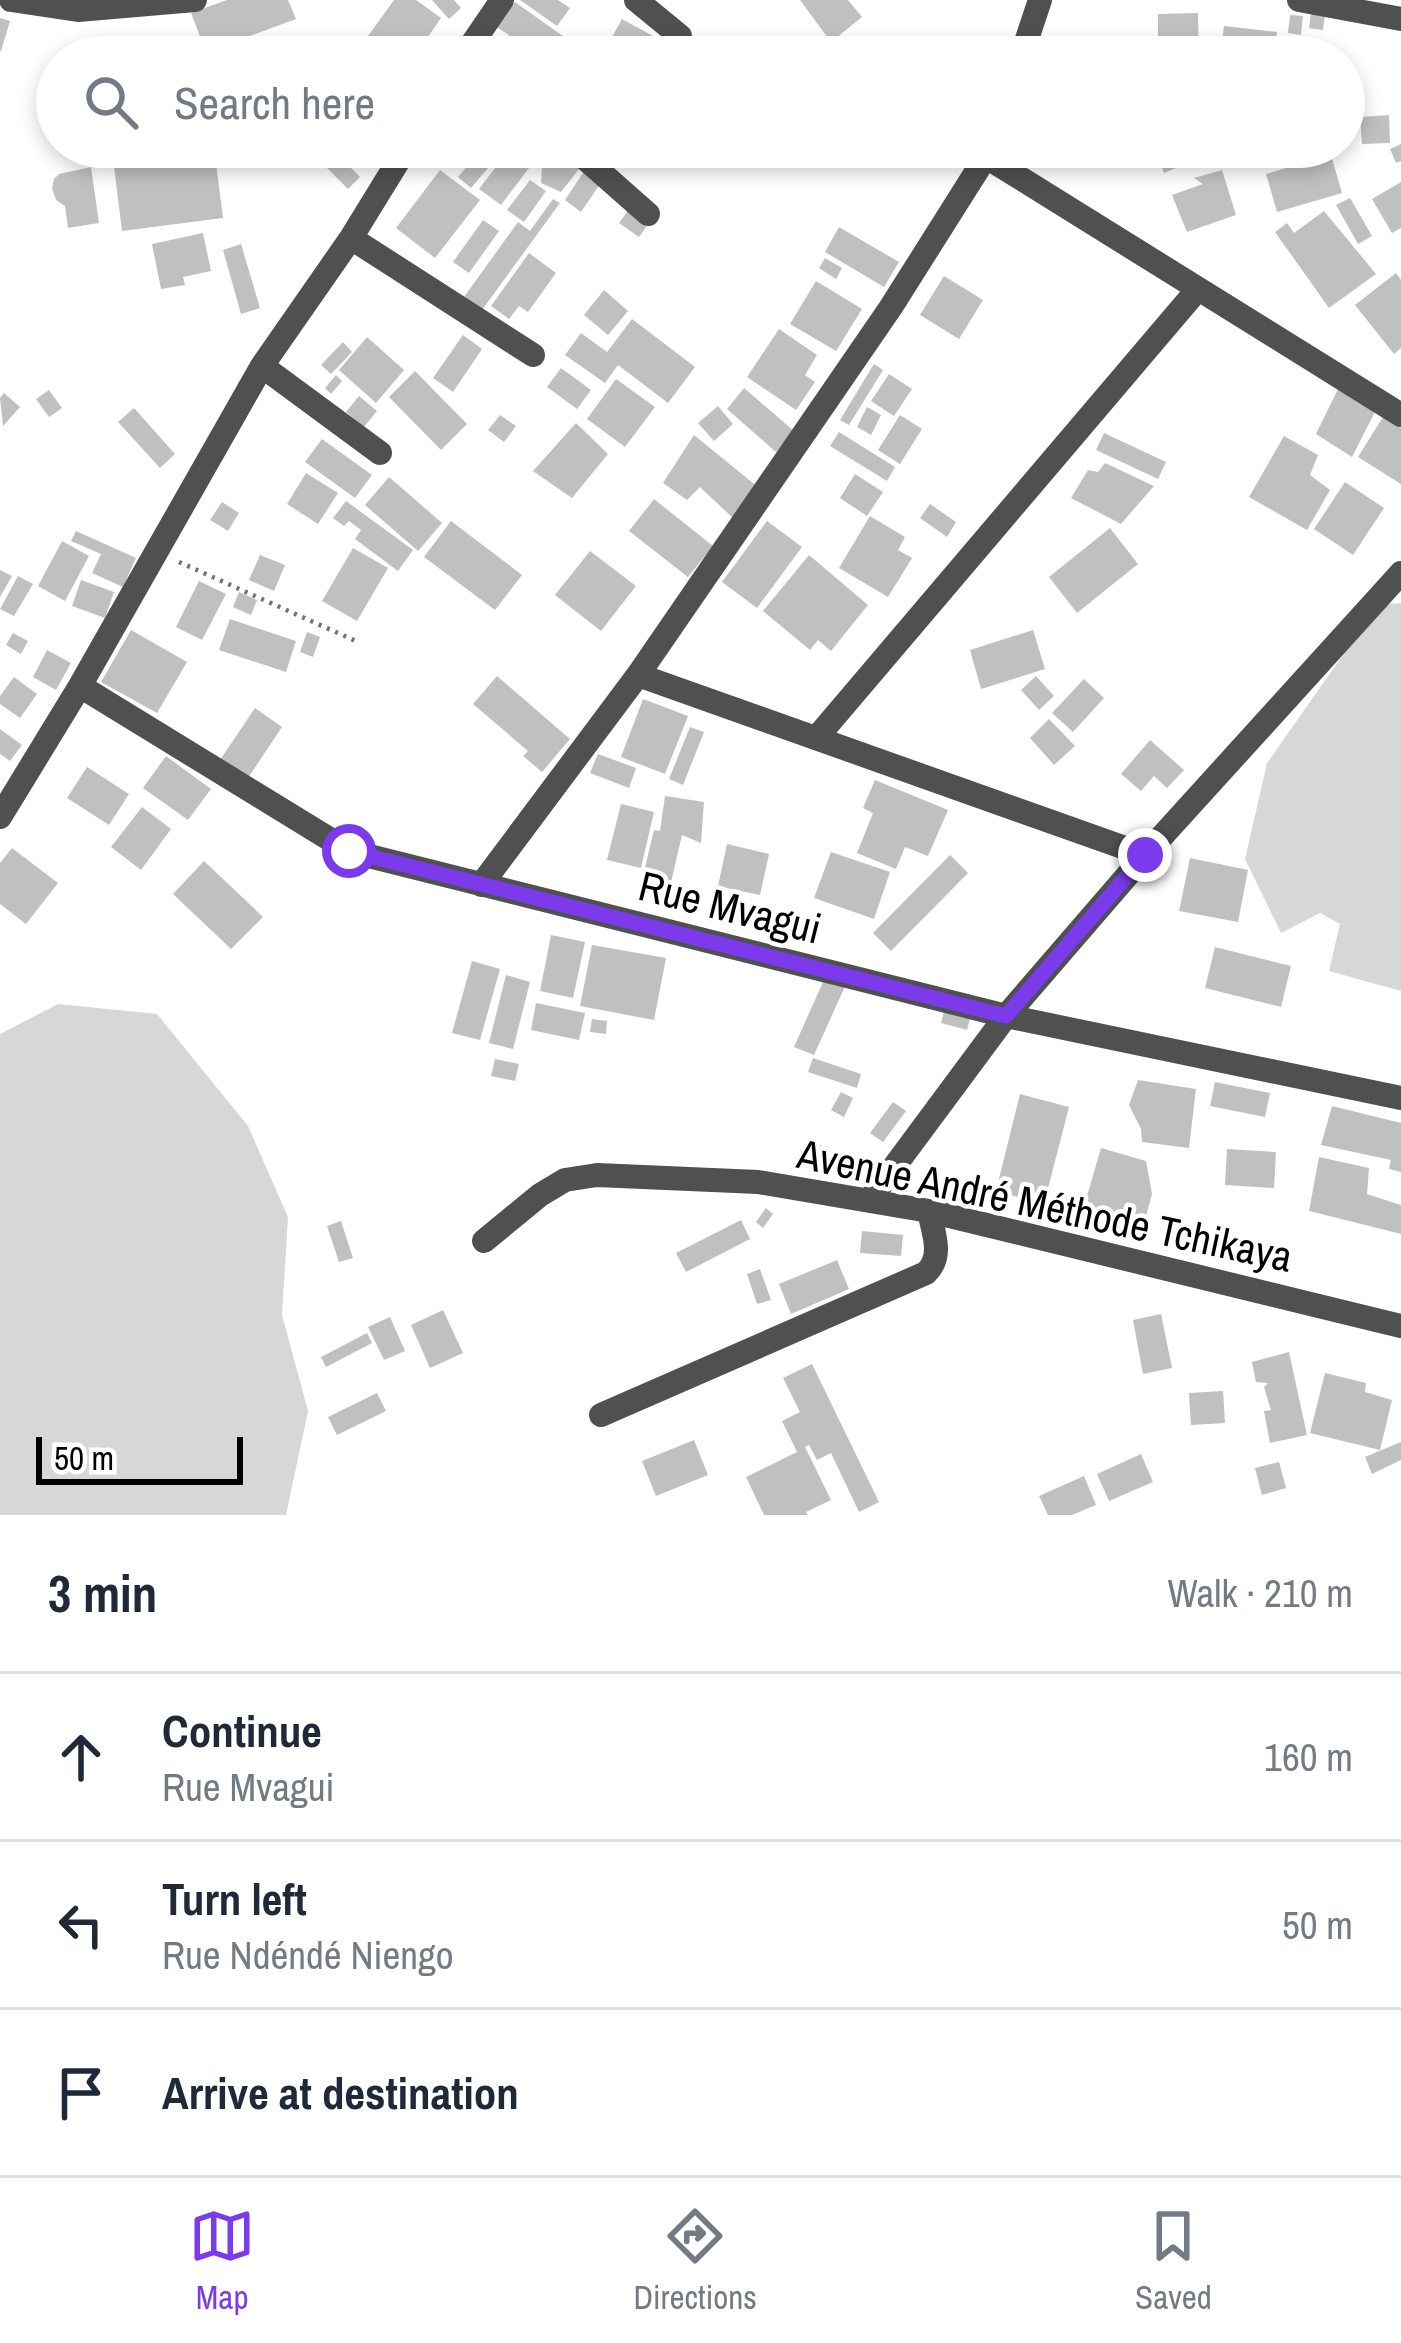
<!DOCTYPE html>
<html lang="en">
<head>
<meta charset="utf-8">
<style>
	:root { --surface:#fff; --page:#f6f6f7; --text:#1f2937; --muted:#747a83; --line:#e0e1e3; --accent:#7c3aed }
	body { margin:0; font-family:"Archivo Narrow",sans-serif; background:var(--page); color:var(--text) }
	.scale { position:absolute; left:36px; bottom:30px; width:207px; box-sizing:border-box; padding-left:12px; border:6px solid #000; border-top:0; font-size:33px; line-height:42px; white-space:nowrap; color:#000; -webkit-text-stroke:9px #fff; paint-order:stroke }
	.stop { position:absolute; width:36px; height:36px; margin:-27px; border:9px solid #7c3aed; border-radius:50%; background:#fff }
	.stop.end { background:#7c3aed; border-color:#fff; box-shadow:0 3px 12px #0008 }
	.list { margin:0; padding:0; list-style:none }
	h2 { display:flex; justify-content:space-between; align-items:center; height:156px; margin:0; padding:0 48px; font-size:51px }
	h2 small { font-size:39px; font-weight:400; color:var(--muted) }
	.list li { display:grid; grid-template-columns:78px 1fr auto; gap:36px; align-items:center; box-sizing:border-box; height:168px; padding:0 48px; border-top:3px solid var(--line) }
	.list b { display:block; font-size:45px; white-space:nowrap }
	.list p { margin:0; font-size:39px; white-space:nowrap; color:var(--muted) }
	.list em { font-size:39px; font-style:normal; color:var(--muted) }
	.icon { flex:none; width:66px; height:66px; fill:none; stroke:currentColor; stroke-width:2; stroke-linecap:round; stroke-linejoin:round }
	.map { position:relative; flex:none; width:1401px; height:1515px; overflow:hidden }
	.search { position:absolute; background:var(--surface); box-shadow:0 6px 18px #0003; left:36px; right:36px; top:36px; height:132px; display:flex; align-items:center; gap:30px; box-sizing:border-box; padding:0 42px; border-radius:66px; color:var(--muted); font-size:45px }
	.sheet { height:660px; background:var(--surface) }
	nav { display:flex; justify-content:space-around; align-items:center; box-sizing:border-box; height:168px; border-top:3px solid var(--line); background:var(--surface); font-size:33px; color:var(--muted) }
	nav a { display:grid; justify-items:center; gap:6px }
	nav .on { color:var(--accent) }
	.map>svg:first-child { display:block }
	.green { fill:#d7d7d7 }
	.building { fill:#c0c0c0 }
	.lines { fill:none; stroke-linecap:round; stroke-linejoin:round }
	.path { stroke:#727272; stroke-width:4.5; stroke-dasharray:3 6; stroke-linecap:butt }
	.minor { stroke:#505050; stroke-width:24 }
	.tertiary { stroke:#505050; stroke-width:24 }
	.route { stroke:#7c3aed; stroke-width:15 }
	.labels { text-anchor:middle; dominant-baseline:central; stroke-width:9; stroke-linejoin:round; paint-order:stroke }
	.street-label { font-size:42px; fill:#000; stroke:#fff }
</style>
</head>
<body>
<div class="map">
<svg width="1401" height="1515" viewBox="0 0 1401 1515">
	<rect width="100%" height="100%" fill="#fff"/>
	<path class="green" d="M1401,603V991L1329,971L1340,924L1320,913L1281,933L1245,859L1267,763L1378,605Z
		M58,1004L157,1014L248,1126L288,1217L282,1315L308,1411L286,1515H0V1034Z"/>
	<path class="building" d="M227,0H288L296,19L206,52L191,13Z
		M394,0H416L441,18L414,57H382L363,43Z
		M432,0H454L461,8L449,19Z
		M520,0H558L570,8L557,26Z
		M800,0H848L862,17L831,42Z
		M515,2L584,51L579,57H540L497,27Z
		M1198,13L1199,57H1158V14Z
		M1311,13L1325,15L1323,30L1309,28Z
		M1290,15L1303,16L1301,35L1288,33Z
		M0,18L10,21L1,51H0Z
		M622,19L664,42L655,57H595L602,44L607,46Z
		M1224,26L1277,32L1274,57H1220Z
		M900,42L929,57H893Z
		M1280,42L1295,43V57H1280Z
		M1389,115L1390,143L1362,144L1360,117Z
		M1401,144V161L1396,163L1390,149Z
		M214,147L223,218L122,231L113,158Z
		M225,147H266L269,159L229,167Z
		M337,147H363L352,160Z
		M483,147H506L471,188L458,177Z
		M750,147H783L773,162Z
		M1153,147H1202L1205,156L1164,173Z
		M550,148L579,169L561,192L541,183L542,165Z
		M334,151L360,177L348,189L322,163Z
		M508,151L529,168L501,205L479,189Z
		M1331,155L1342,193L1277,212L1266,174Z
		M91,167L99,223L68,228L65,206L56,200L52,188L54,179L59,174Z
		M440,170L480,200L435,258L396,228Z
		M1222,170L1236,215L1187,232L1172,195L1203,184L1194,178Z
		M583,173L600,184L581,212L565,200Z
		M530,180L546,191L524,222L507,210Z
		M1401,182V228L1392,233L1372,199Z
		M1350,198L1372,236L1358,244L1336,205Z
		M553,199L560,203L482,310L464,297L518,222L530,231Z
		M629,209L649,223L639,237L619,223Z
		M1324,211L1376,274L1329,308L1275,232L1287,223L1294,233Z
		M483,220L499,231L469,273L453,262Z
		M839,227L899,262L884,287L825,252Z
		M203,233L211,271L183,277L185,285L161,289L152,244Z
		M241,244L260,308L241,314L223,250Z
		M529,253L556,273L528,312L519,306L509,319L491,306Z
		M825,258L842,268L836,279L819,268Z
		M1396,273L1401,280V348L1394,354L1355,305Z
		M944,276L983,300L959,339L920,315Z
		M816,281L862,309L836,351L790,324Z
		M604,290L628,311L608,335L584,315Z
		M632,319L695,367L668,403L618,365L605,383L565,355L581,333L607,352Z
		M779,329L817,355L805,375L815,382L796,410L747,377Z
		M463,335L482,349L453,392L433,378Z
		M367,337L404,370L376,403L339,370Z
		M343,342L352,352L331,374L321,365Z
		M874,364L883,370L849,425L840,420Z
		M561,368L591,390L577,409L547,387Z
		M415,371L467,424L441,450L389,397Z
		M889,374L912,389L894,416L871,401Z
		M336,375L342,381L331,394L325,388Z
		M616,379L655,407L625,447L587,419Z
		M744,388L794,431L776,452L727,409Z
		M1338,389L1377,408L1352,457L1316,434Z
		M49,390L62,408L49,417L36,399Z
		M4,393L20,407L3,426L0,398Z
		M359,396L377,411L364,427L346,412Z
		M718,406L733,424L714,441L698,423Z
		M867,407L881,415L871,435L857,427Z
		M134,408L175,454L160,468L118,422Z
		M500,415L516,426L504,442L488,430Z
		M900,415L922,429L900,464L878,450Z
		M1383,417L1401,428V484L1358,457Z
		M576,423L608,454L572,498L533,471Z
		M839,432L895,467L887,481L830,446Z
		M1104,433L1166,462L1158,479L1096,450Z
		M694,435L759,488L735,520L700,487L687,500L663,483Z
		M1284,436L1318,455L1310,475L1330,490L1307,530L1249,497Z
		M322,439L372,475L355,498L305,462Z
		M1105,463L1154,486L1121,524L1071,498L1088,470L1098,472Z
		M306,473L338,493L318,524L287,504Z
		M855,474L883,492L867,516L840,498Z
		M389,477L442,523L418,551L365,505Z
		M1345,482L1384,508L1353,555L1314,529Z
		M654,499L713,546L688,577L629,531Z
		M346,501L413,550L398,571L355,539L361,530L349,521L344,526L333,518Z
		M222,502L239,513L228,531L210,520Z
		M930,504L956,522L947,537L920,518Z
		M870,516L905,537L898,550L912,558L888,597L839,568Z
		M451,521L522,575L495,610L424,557Z
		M767,521L802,547L757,608L722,582Z
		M1110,528L1138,564L1077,613L1049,577Z
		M76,531L136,558L123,587L92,573L101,554L71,541Z
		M62,541L89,556L65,601L38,586Z
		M353,548L388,568L357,621L322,601Z
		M590,551L636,586L601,631L555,595Z
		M260,555L285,565L274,591L249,580Z
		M809,555L868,605L831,651L818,640L810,650L763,611Z
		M0,570L12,576L0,597Z
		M18,576L33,584L14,616L0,609Z
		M81,580L114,592L105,618L72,606Z
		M199,581L226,594L202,640L176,627Z
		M239,592L257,600L251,615L233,607Z
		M230,619L296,641L286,672L219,650Z
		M131,630L187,662L157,713L101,682Z
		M1033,630L1045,669L981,689L970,650Z
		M307,632L320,637L313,657L300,652Z
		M13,633L28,641L21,654L6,645Z
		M47,650L71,663L56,690L33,677Z
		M497,676L570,739L542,772L523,756L528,751L473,704Z
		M1036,676L1054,696L1039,710L1021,690Z
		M14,677L37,694L20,718L0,704V696Z
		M1084,679L1104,698L1073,732L1052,713Z
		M643,699L688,716L665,774L621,757Z
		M255,708L282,727L248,778L220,760Z
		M1049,719L1075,746L1054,765L1030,738Z
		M690,727L704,732L683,785L669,779Z
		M0,729L22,745L10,761L0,754Z
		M1150,740L1184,770L1167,788L1154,776L1141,791L1121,774Z
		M598,754L636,768L629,788L590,773Z
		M166,756L211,789L188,820L143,788Z
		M87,767L129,794L109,825L67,798Z
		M875,780L948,810L928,856L905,847L896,869L857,853L873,813L863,808Z
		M665,796L704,802L701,843L682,835L669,891L641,884L654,830L660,831Z
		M621,804L654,812L641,868L607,860Z
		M142,807L171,829L141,870L111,847Z
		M727,844L769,854L760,895L718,886Z
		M12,848L58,883L26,924L0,904V863Z
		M831,852L890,872L874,919L814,898Z
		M950,855L968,873L891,951L873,933Z
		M1190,858L1248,870L1238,922L1179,911Z
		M204,861L263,917L231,949L173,894Z
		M551,935L585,942L573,998L540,991Z
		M592,945L666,958L654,1020L580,1006Z
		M1215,947L1291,966L1281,1007L1205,988Z
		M472,961L500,969L480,1040L452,1033Z
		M827,973L847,982L814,1055L794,1047Z
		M506,975L530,982L513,1049L489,1043Z
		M536,1003L585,1013L579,1040L531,1030Z
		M945,1008L971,1015L967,1030L941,1023Z
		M592,1019L607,1021L606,1034L590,1032Z
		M813,1058L861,1074L857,1088L808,1072Z
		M495,1059L519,1064L515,1081L491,1076Z
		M1138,1080L1196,1089L1189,1148L1142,1142L1141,1129L1129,1105Z
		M1215,1082L1270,1093L1265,1117L1210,1106Z
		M841,1092L853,1098L844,1117L831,1110Z
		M1020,1094L1069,1107L1044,1204L996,1191Z
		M893,1102L906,1111L883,1142L870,1133Z
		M1332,1106L1401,1123V1172L1389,1169L1391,1160L1321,1145Z
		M821,1145L823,1155L808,1158L807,1148Z
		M1101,1148L1146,1161L1152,1194L1143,1227L1094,1216L1096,1208L1085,1203Z
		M1227,1149L1276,1152L1274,1188L1225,1185Z
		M1319,1157L1369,1168L1367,1194L1401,1205V1234L1309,1211Z
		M766,1208L773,1214L763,1228L756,1222Z
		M741,1220L750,1239L686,1272L676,1253Z
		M341,1221L353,1258L339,1262L327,1226Z
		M862,1231L903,1235L901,1256L860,1253Z
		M837,1260L849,1289L791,1314L779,1284Z
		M760,1269L771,1300L757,1304L747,1274Z
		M443,1310L463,1353L430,1368L411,1325Z
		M1161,1314L1172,1368L1143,1374L1133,1320Z
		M390,1317L405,1351L384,1360L368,1327Z
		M367,1333L372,1343L326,1367L321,1357Z
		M1289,1352L1307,1435L1270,1443L1264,1411L1271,1410L1264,1387L1268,1383L1256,1382L1252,1362Z
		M812,1364L879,1502L859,1512L831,1453L817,1460L809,1445L805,1447L831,1500L806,1512L808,1515H764L746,1477L797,1452L782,1421L800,1412L783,1378Z
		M1325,1373L1366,1383L1365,1392L1392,1400L1380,1450L1310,1433Z
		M1223,1391L1225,1423L1191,1425L1189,1393Z
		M377,1393L386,1411L337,1435L328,1417Z
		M694,1440L708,1475L656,1496L642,1461Z
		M1401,1442V1460L1372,1474L1365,1457Z
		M1141,1454L1153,1482L1109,1501L1097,1474Z
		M1279,1462L1286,1488L1262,1495L1255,1468Z
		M1084,1476L1096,1505L1072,1515H1048L1039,1496Z"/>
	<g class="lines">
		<path class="path" d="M179,562L358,642"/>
		<path class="minor" d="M11,0L78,10L195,0
			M636,0L680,36
			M463,57L502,0
			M1021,57L1040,0
			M572,147L648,214
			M988,158L1401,415
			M351,238L533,355
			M262,366L380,453
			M638,675L1145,855
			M80,686L349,851L1006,1016L1401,1098
			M818,736L1198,289
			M0,817L80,686L262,366L351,238L407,147
			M481,885L638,675L891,307L992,147
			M871,1198L1006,1016L1145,855L1401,573
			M484,1241L540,1195L565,1180L597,1175L758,1182L929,1211L1401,1326
			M601,1415L926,1273C944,1256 933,1232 929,1211"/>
		<path class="tertiary" d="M1299,0L1401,19"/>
	</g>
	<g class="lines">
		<path class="route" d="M349,851L1006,1016L1145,855"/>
	</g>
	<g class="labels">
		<g class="street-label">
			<text transform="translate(730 907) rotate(14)">Rue Mvagui</text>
			<text transform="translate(1045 1205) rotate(12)">Avenue André Méthode Tchikaya</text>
		</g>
	</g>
</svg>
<div class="scale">50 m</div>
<div class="stop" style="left:349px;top:851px"></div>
<div class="stop end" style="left:1145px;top:855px"></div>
<div class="search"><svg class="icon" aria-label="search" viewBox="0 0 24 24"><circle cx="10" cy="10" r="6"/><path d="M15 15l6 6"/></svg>Search here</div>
</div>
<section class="sheet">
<h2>3 min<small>Walk · 210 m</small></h2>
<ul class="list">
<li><svg class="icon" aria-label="ahead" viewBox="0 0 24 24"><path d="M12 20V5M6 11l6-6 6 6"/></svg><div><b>Continue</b><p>Rue Mvagui</p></div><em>160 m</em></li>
<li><svg class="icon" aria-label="left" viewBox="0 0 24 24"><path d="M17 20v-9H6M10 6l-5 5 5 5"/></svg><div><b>Turn left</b><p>Rue Ndéndé Niengo</p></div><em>50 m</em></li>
<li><svg class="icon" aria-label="arrive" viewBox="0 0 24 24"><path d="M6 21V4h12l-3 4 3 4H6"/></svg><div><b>Arrive at destination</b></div></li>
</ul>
</section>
<nav>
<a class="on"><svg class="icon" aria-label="map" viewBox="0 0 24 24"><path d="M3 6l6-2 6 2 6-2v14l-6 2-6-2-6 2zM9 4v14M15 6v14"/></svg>Map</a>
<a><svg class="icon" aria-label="directions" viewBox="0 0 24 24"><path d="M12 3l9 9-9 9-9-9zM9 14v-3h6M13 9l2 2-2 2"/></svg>Directions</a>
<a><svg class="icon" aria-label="saved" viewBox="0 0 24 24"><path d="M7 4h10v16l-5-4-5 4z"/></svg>Saved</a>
</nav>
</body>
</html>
